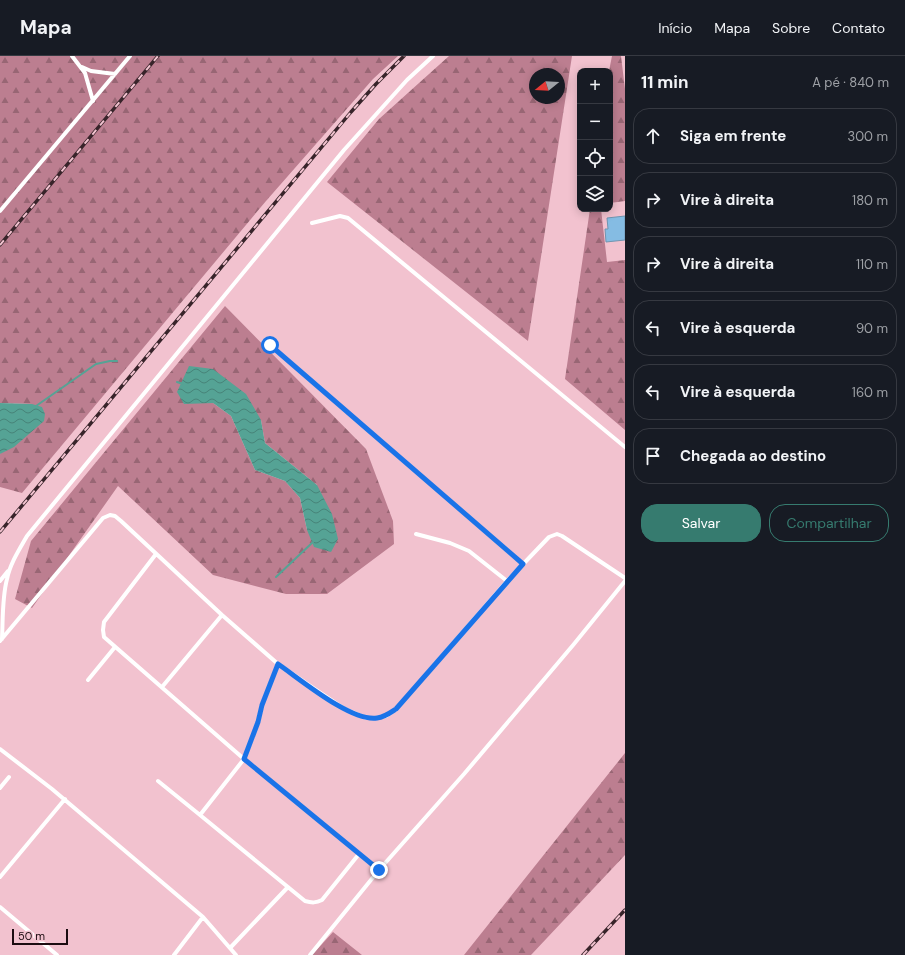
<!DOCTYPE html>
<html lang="pt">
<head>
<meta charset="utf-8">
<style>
	:root { --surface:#171b24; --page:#20242c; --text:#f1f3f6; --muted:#9ea1a6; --line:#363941; --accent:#367b6f }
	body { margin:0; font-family:"DM Sans",sans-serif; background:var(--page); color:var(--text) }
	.controls { position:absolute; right:12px; top:12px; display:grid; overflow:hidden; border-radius:8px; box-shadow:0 2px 10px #0003 }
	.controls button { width:36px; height:36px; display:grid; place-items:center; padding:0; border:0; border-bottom:1px solid var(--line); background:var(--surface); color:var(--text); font:20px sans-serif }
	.compass { position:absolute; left:529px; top:12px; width:36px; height:36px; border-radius:50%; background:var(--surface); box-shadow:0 2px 10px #0003; rotate:252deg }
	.scale { position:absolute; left:12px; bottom:10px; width:56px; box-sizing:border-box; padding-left:4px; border:2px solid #1c0c11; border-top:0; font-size:11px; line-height:14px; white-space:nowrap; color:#1c0c11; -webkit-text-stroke:3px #f2c2cf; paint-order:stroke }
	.stop { position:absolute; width:12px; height:12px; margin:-9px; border:3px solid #1a73e8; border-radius:50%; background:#fff }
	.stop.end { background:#1a73e8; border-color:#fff; box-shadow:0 1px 4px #0008 }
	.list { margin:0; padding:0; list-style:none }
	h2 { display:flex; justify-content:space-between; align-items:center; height:52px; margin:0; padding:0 16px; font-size:17px }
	h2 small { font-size:13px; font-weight:400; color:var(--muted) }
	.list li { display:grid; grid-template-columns:26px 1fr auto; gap:12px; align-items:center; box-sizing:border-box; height:56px; margin:0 8px 8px; padding:0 8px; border:1px solid var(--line); border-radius:16px }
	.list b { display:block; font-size:15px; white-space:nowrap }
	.list em { font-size:13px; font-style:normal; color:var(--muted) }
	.actions { display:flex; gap:8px; padding:12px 16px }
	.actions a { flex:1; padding:9px 0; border:1px solid var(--accent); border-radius:16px; text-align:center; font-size:14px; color:var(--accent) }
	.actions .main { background:var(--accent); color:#fff }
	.icon { flex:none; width:22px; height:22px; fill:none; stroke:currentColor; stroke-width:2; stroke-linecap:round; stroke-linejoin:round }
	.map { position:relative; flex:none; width:625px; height:899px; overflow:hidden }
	header { display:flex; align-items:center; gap:24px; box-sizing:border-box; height:56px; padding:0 20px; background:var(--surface); border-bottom:1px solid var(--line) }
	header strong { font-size:19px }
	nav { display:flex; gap:22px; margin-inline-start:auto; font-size:14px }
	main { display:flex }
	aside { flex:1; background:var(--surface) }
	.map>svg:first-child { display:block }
	.forest { fill:url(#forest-firs); fill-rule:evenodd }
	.water { fill:url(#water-waves) }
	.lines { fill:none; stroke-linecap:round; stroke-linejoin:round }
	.stream { stroke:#55a395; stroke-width:2 }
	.building { fill:#85bce3; stroke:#7095b0 }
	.lane { stroke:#fff; stroke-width:4 }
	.rail-casing { stroke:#38242a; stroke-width:3.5 }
	.rail { stroke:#f2c2cf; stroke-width:2; stroke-dasharray:6; stroke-linecap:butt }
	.route { stroke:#1a73e8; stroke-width:5 }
</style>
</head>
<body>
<header>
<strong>Mapa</strong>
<nav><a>Início</a><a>Mapa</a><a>Sobre</a><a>Contato</a></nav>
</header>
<main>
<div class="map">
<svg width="625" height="899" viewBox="0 0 625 899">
	<defs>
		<pattern id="forest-firs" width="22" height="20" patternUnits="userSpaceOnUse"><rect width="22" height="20" fill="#bc7e90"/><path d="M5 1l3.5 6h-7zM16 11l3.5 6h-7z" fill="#986674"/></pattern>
		<pattern id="water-waves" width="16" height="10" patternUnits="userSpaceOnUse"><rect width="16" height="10" fill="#55a395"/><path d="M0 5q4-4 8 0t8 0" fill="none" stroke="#468378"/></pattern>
	</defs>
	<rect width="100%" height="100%" fill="#f2c2cf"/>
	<path class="forest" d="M0,0H398L373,23L266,145L22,437L0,431V398L32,348L0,347Z
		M449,0H572L528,285L327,126L379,63ZM535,18H559V42H535Z
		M612,0H621L625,33V145L610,147L609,15Z
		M590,153H601L607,206L625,204V374L565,323Z
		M225,250L366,393L393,465L394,488L327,538H286L213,519L118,430L32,552L15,543L31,485ZM213,347L261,364L265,387L317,429L307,474L300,442L285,425L255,414L231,360Z
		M625,697V799L531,899H464Z
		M333,876L362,899H312Z"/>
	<path class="water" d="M189,310L213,313L246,338L261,364L265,387L317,429L332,458L338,483L331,496L314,491L307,474L300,442L285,425L255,414L231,360L213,347L184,348L177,336Z
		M0,347L32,348L42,351L45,358L44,365L14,391L0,398Z"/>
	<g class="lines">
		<path class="stream" d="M177,326L183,328
			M36,350L96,308L110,305H117
			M276,521L313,486"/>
	</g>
	<path class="building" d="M625,160V184L606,186L605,173H608L607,162Z"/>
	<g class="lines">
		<path class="lane" d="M72,0L85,17L93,45
			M82,11L91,15L115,18
			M0,155L130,0
			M312,167L340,160L348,162L625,391
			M270,289L523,508
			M416,478L450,487L469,495L507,525
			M156,498L104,566L103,574L104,581L244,703L379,814
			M0,525L8,515
			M2,583C3,563 2,542 7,523C10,508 19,494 27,480L344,94L407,24L433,0
			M0,585L103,462L110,459L115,460L121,465L222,559L278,608L316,634L343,652L366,662H376L386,660L396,653L507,525L549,481L557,478L562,480L625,522
			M278,608L262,649L258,666L244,703L200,759L305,845C312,847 316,847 322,844L359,798
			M88,624L115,591
			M162,631L222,559
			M0,693L52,733L203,861L174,899
			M158,725L200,759
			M0,732L9,721
			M0,821L65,743
			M0,851L57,899
			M203,861L236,899
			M230,892L288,831
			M310,899L379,814L464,718L574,588L625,525"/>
		<defs>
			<path id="rail" d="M0,189L158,0
				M0,476L351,56L376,28L404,0
				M583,899L625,854"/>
		</defs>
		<use href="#rail" class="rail-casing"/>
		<use href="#rail" class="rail"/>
	</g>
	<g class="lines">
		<path class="route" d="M270,289L523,508L396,653C390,657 385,661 377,662C351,666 300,623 278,608L262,649L258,666L244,703L379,814"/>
	</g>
</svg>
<div class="controls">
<button>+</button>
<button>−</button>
<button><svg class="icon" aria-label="locate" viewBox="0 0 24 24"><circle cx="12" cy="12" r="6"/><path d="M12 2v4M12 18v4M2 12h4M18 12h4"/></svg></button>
<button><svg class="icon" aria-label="layers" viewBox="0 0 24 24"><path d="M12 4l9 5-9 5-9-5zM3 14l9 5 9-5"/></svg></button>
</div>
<svg class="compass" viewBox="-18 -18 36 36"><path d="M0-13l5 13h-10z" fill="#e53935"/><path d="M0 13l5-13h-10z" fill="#9ea1a6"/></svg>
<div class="scale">50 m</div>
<div class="stop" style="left:270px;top:289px"></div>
<div class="stop end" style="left:379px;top:814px"></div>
</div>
<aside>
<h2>11 min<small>A pé · 840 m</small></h2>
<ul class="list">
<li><svg class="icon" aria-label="ahead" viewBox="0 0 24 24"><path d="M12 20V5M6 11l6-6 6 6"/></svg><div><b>Siga em frente</b></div><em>300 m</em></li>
<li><svg class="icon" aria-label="right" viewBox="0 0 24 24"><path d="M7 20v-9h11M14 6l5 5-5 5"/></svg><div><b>Vire à direita</b></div><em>180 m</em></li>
<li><svg class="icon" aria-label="right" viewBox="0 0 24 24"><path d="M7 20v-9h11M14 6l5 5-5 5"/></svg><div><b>Vire à direita</b></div><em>110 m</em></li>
<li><svg class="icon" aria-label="left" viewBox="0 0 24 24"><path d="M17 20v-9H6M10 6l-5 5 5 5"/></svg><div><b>Vire à esquerda</b></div><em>90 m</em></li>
<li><svg class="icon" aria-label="left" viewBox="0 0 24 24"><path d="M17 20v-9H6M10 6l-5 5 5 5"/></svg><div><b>Vire à esquerda</b></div><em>160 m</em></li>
<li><svg class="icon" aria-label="arrive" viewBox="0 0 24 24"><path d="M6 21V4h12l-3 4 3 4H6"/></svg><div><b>Chegada ao destino</b></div></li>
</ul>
<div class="actions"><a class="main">Salvar</a><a>Compartilhar</a></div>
</aside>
</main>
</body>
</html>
